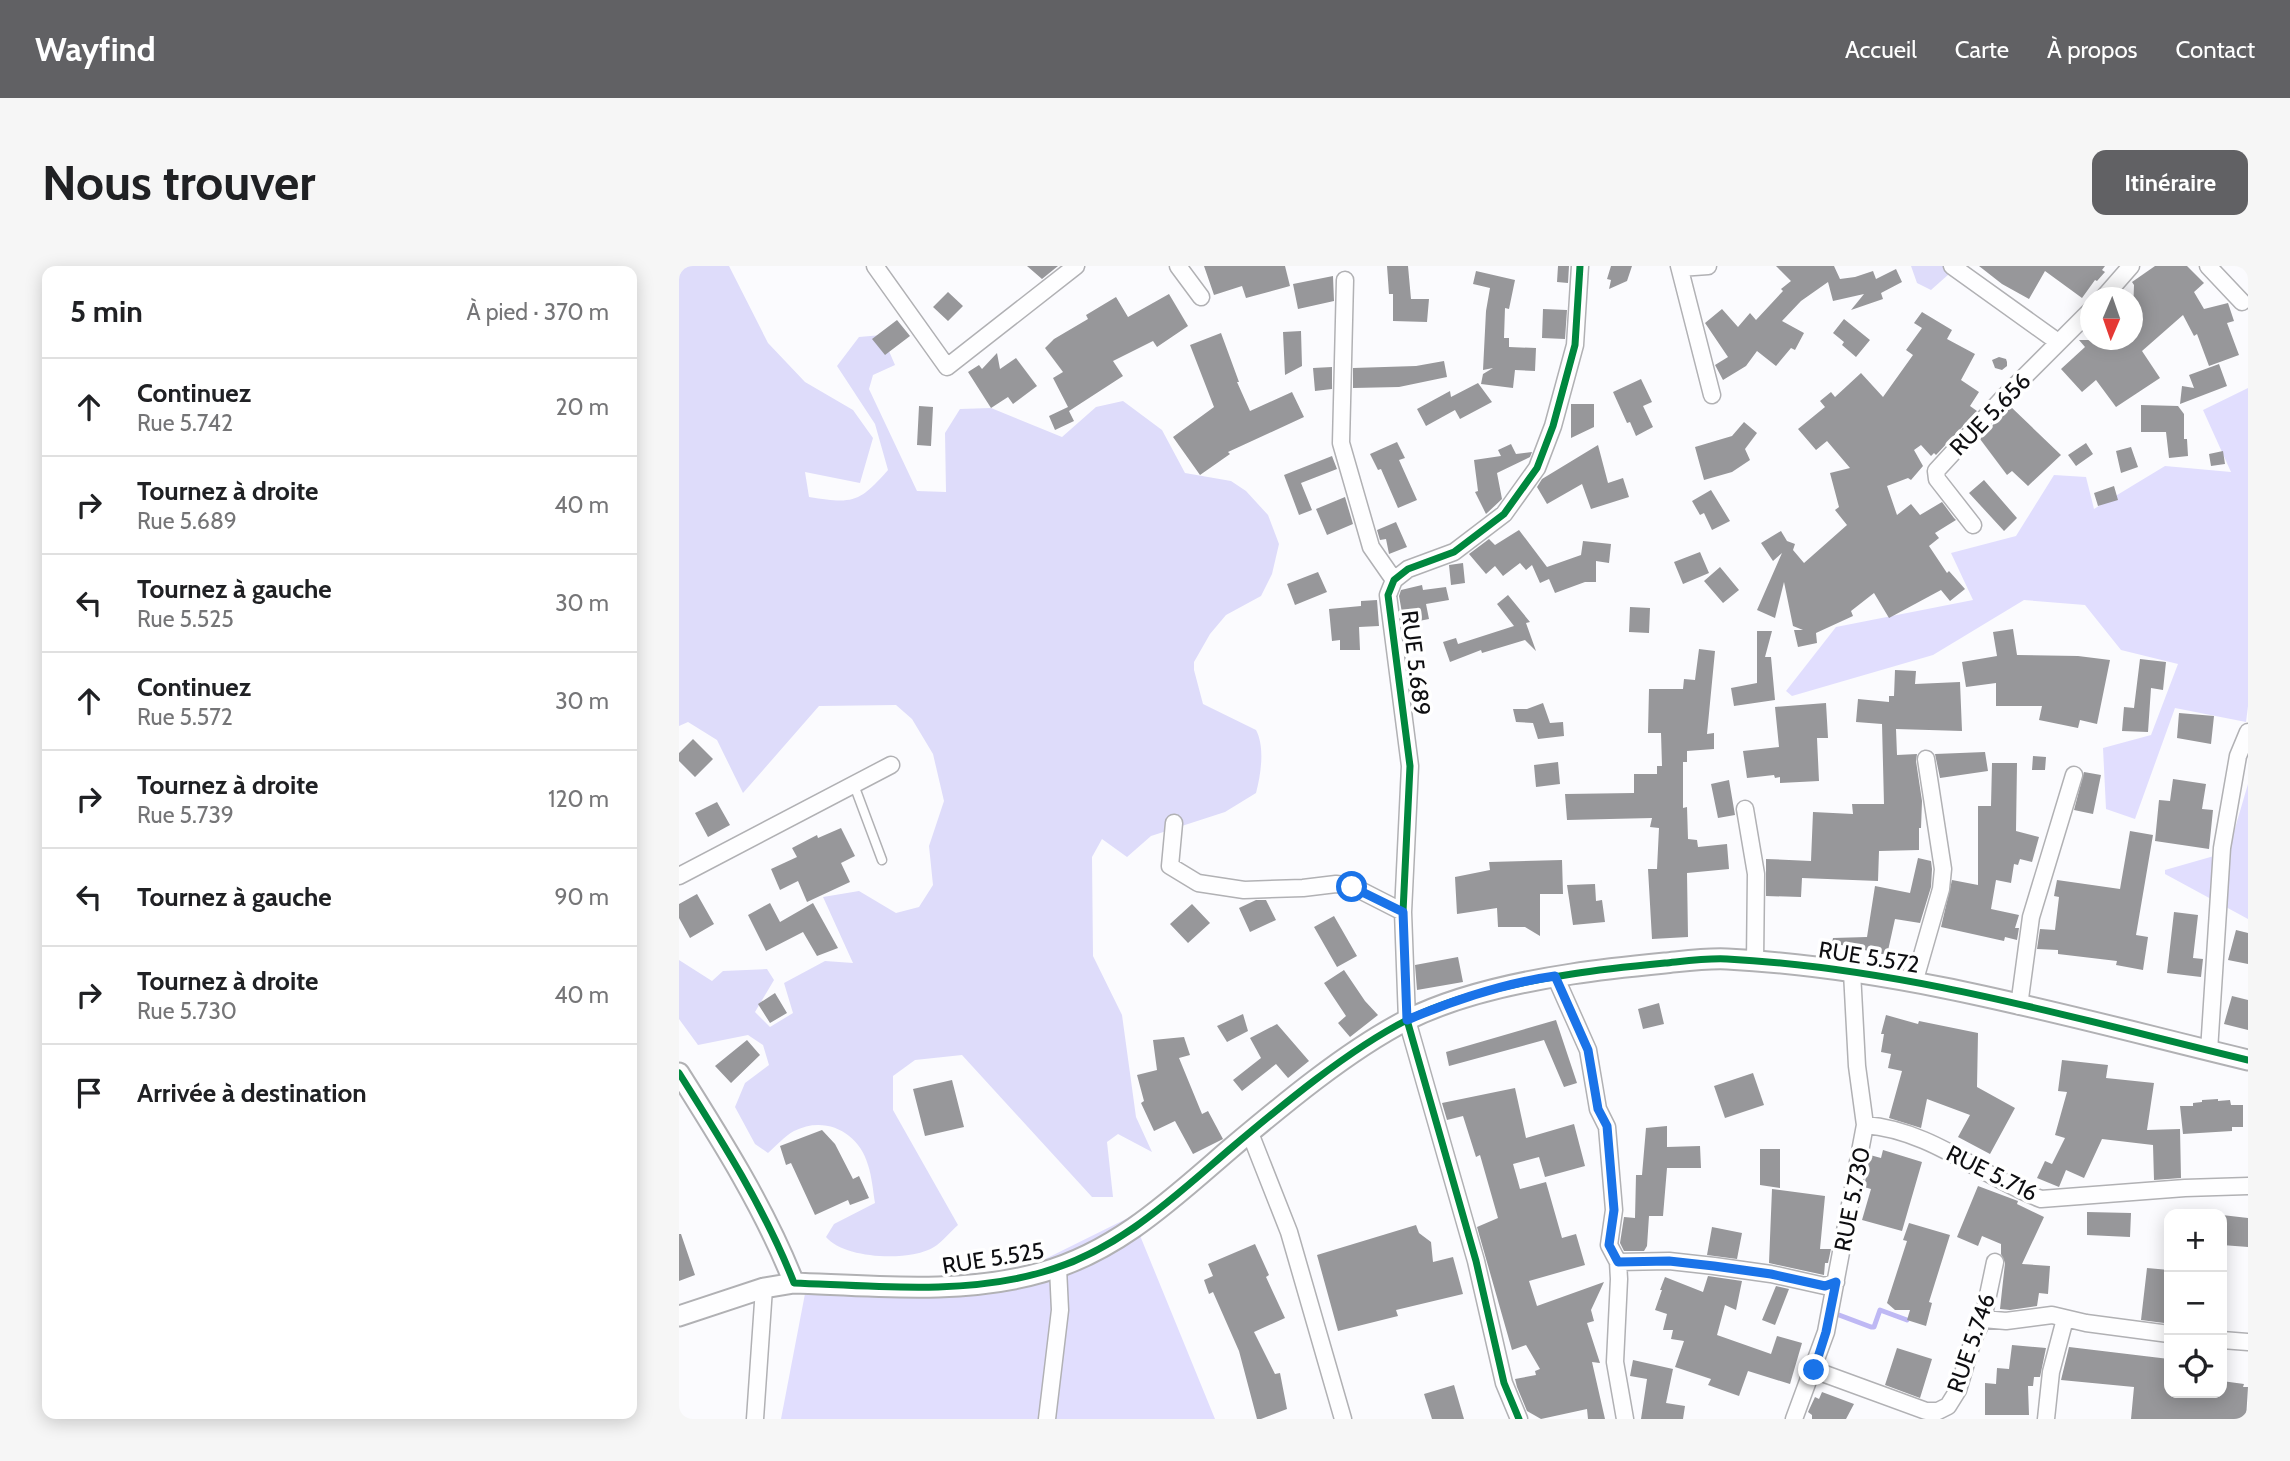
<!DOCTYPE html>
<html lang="fr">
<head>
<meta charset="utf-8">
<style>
	:root { --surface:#fff; --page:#f6f6f6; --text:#202124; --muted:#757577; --line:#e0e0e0; --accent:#616164 }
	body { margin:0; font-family:Cabin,sans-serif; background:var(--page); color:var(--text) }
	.controls { position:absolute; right:21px; bottom:21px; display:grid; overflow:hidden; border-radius:14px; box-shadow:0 4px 18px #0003 }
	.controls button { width:63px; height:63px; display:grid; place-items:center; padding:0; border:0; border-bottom:2px solid var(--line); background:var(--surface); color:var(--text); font:35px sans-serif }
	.compass { position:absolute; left:1401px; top:21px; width:63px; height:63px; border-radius:50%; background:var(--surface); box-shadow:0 4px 18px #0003; rotate:182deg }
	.stop { position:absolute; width:21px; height:21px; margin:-16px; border:5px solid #1a73e8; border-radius:50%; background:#fff }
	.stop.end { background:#1a73e8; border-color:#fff; box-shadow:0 2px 7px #0008 }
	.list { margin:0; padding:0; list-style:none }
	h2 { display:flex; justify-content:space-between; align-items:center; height:91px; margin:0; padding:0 28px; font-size:30px }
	h2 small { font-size:23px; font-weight:400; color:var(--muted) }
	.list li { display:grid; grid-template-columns:46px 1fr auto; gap:21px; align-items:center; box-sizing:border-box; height:98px; padding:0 28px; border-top:2px solid var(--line) }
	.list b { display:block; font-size:26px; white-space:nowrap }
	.list p { margin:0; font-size:23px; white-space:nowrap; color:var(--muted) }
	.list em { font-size:23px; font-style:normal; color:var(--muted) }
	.icon { flex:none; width:38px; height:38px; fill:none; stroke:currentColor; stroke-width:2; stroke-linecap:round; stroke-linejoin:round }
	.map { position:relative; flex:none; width:1569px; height:1153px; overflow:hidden; border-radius:14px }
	header { display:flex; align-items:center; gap:42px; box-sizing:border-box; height:98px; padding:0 35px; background:var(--accent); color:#fff }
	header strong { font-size:33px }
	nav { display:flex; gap:38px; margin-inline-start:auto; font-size:24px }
	.intro { display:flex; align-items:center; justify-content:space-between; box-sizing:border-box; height:168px; padding:0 42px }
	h1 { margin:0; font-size:49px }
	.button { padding:18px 32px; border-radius:14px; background:var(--accent); color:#fff; font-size:24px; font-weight:700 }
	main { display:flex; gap:42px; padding:0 42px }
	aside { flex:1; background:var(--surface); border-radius:14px; box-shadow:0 4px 18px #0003 }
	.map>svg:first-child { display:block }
	.green { fill:#e1defe }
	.forest { fill:#dedcfa }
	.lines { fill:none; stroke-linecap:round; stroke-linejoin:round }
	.stream { stroke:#beb8f4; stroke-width:5 }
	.building { fill:#97979a }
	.service-casing { stroke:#b1b1b4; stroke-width:11 }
	.minor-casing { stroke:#b1b1b4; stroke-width:19 }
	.tertiary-casing { stroke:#b1b1b4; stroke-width:23 }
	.service { stroke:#fefeff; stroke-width:8 }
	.minor { stroke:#fefeff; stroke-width:16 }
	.tertiary { stroke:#fefeff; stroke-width:19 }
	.cycleway-casing { stroke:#fff; stroke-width:11 }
	.cycleway { stroke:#00873e; stroke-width:7 }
	.route { stroke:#1a73e8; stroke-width:9 }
	.labels { text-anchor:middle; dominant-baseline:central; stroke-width:7; stroke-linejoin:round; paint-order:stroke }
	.street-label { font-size:23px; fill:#0e0e11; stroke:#fff }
</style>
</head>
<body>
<header>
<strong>Wayfind</strong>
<nav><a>Accueil</a><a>Carte</a><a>À propos</a><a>Contact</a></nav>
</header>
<div class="intro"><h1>Nous trouver</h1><a class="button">Itinéraire</a></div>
<main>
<aside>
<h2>5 min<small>À pied · 370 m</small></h2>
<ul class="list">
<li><svg class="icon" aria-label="ahead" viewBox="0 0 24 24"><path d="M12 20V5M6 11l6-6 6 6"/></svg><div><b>Continuez</b><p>Rue 5.742</p></div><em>20 m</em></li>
<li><svg class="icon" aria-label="right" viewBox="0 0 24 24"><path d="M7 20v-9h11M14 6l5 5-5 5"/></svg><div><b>Tournez à droite</b><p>Rue 5.689</p></div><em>40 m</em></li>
<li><svg class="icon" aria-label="left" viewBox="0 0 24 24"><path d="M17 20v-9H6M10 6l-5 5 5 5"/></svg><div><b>Tournez à gauche</b><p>Rue 5.525</p></div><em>30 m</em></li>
<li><svg class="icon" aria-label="ahead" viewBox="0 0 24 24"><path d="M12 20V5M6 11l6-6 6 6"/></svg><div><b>Continuez</b><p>Rue 5.572</p></div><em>30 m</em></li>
<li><svg class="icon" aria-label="right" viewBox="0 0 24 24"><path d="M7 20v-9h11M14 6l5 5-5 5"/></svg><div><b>Tournez à droite</b><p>Rue 5.739</p></div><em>120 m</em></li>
<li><svg class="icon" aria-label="left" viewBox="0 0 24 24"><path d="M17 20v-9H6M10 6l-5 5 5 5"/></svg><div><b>Tournez à gauche</b></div><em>90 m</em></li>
<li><svg class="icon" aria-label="right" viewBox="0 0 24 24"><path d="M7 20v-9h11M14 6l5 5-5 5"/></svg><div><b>Tournez à droite</b><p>Rue 5.730</p></div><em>40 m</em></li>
<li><svg class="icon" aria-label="arrive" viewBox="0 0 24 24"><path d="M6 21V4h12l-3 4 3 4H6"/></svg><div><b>Arrivée à destination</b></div></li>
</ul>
</aside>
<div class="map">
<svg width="1569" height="1153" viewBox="0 0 1569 1153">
	<rect width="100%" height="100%" fill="#fbfbfe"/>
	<path class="green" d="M1569,122V440L1567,456L1496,442L1456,553L1427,543L1424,482L1472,469L1499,398L1442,384L1406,339L1345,334L1254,389L1113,430L1107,425L1157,361L1294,334L1272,287L1337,270L1375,209L1407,211L1415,243L1486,200L1552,206L1524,144Z
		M1569,518V653L1486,608V604L1549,586Z
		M453,950L536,1153H102L129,1012L232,1018L350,1001Z"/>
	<path class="forest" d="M0,0H50L89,77L126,116L174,144L194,172L181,217L126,206L130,231C174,238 180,237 209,204L196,158L158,100L180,71L203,69L216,99L194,109L190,123L238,225L267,226L266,167L281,143L312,142L383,171L417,141L444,135L483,164L506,207L552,215L567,225L589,249L600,278L593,308L582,330L547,349L531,368L515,396V404L524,438L577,464C586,481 582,508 577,527L546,546L472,570L448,591L423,573L413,591L414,690L443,749L457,851L473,886L439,868L428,876L434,931H413L283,789L236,794L214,810V844L279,959C271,966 263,976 255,981C231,996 165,993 147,971L155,958L196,937C194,925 193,911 189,899C180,866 146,849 115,865C106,870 97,880 89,887L76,878L56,841L66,817L90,799L84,779L69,769L19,779L0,753V694L33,715L44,705L88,703L95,714L76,746L91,761L114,747L105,717L146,695L174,697L144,631L180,625L217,647L240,641L254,619L250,580L265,535L254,488L233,453L217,439L140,440L64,527L38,474L9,456L0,460Z
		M1232,0H1279L1252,24L1238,17Z"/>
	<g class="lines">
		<path class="stream" d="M1160,1049L1192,1061H1195L1201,1044L1228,1054"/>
	</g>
	<path class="building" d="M348,0H379L363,13Z
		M525,0H606L611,20L567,32L563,20L535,29Z
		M708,0H729L732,33H750L748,56L714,55V28H710Z
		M879,0H890L889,17L878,16Z
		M932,0H953L948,15L930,23L932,14L928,13Z
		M1097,0H1155L1161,13L1176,11L1194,5L1197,13L1217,3L1223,16L1202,27L1204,33L1172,44L1185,28L1154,35L1149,16L1122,35L1103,55L1125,67L1116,84L1112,82L1097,100L1078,85L1067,100L1044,114L1036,99L1049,91L1026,57L1043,43L1059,61L1071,47L1077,54L1104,25L1102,23L1112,15Z
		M1300,0H1426L1423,4L1426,6L1418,15L1416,14L1403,32L1366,5L1350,33L1323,18Z
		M1476,0H1508L1525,17L1515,26L1525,43L1549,37L1555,55L1548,57L1560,89L1530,100L1518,68L1515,70L1504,49L1463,85L1481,112L1437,141L1417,114L1403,126L1382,103L1406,81L1400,74H1453L1455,19L1453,16Z
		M797,5L836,14L830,43L826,42L825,72H830V81L857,82L856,105L836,104L834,122L802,118L804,108L814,102L804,104L807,45L811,22L794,18Z
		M654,10L655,35L619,43L614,18Z
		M269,26L284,40L269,55L254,41Z
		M490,28L509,60L478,81L474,75L434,95L444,110L390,145L395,155L376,164L370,150L389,141L374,112L384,106L366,82L375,73L409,53L407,49L437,31L449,51Z
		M864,43L888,44L886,73L863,72Z
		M1243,46L1273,64L1268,73L1296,88L1282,114L1300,126L1291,140L1298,145L1257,189L1255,187L1252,190L1242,179L1235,184L1244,200L1232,214L1229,212L1208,220L1218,249L1232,238L1241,249L1263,236L1275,252L1277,254L1256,267L1260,272L1250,280L1268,307L1270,305L1286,323L1271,335L1262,324L1210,352L1195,327L1172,345L1174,350L1137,367L1138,377L1119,381L1115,364H1124L1114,360L1105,316L1096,352L1078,344L1103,287L1094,295L1082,277L1102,265L1108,275L1116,278L1114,284L1125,297L1168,259L1156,244L1160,241L1151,207L1171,202L1148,175L1137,184L1119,163L1146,141L1141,135L1152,126L1156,131L1182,107L1204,131L1234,89L1227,84L1243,62L1235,57Z
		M1165,53L1191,74L1177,91L1163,79L1165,76L1154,67Z
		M218,54L231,70L206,89L193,73Z
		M622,65L623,100L606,109L604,66Z
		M542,67L560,116H558L571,145L613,126L625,151L549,186L551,188L521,209L494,171L535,141L511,79Z
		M318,87L321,103L337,92L358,120L334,138L329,131L312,142L289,106L300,99L303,103Z
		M1320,91L1327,93L1328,96V100L1323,104L1316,102L1313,94Z
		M765,95L768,111L720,121L674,122V102L737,100Z
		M1540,98L1548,120L1501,138L1503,120L1515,122L1510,109Z
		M653,101V123L636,125L634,102Z
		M962,113L973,136L964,140L974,161L957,170L951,156L948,157L934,126Z
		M799,117L813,136L781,153L776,144L747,160L738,143L771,125L772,131Z
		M892,138H915V161L892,172Z
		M1462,139L1499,140L1505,148V173H1508L1509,190L1490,192L1487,166H1462Z
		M240,140L254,141L252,180L238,179Z
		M1331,140L1382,189L1349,220L1333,205L1328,209L1301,173Z
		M1065,156L1078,167L1066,183L1071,194L1053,206L1025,214L1016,181L1053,170Z
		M718,176L726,192L720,194L738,234L719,242L702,203L699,204L691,188Z
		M1407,177L1414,188L1397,200L1389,189Z
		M832,178L837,188L853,186L851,191L818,207L823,233L807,248L796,226L799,225L795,194L822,190L819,184Z
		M919,179L929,217L944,212L950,231L912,243L903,218L868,238L858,221L863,213Z
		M1452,181L1459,201L1442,207L1437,185Z
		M1544,185L1546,198L1532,200L1530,188Z
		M653,190L658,203L622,217L633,244L620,249L605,209Z
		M1305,214L1338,252L1325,265L1290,227Z
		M1435,220L1439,234L1419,240L1415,227Z
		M1032,224L1051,255L1033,264L1025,247L1021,249L1013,235Z
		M666,231L674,258L648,269L637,243Z
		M717,256L728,281L710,288L707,273L701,274L698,264Z
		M840,264L868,301L902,289L904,275L932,278L930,297L917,295V316H906L876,327L870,313L861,317L853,299L847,304L841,297L824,310L816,300L807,308L790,288L810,273L816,279Z
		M1021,286L1030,307L1004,318L995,296Z
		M784,297L786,317L772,319L770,299Z
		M1041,301L1060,324L1044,337L1025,315Z
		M639,306L648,326L616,339L608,318Z
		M743,319L744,324L767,321L770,334L747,338L750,353L725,358L720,330L722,324Z
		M829,329L851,356L847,357L857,385L846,374L803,387L802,384L771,396L764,376L777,372L779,378L835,360L818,338Z
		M698,334L700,360L680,361L681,384H661V374L653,375L650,343L682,340V335Z
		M951,341L971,342L970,367L950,366Z
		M1334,363L1338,389L1399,390L1431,394L1418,458L1401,454L1399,462L1360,454L1363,440H1317V417L1287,421L1283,396L1318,390L1314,366Z
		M1078,365H1093L1086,391H1092L1096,434L1055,440L1052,422L1078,417Z
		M1020,383L1036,385L1028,468L1035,467V483L1008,485V496H1004V542L1008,541L1009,573L1018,574L1019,581L1048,578L1050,603L1008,607L1009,671L973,673L969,603H978L980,562L971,561L973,552L888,554L886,528L955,527V508H978V500H983L982,467H969L970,423H1004L1005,413L1016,414Z
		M1461,393L1487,396L1484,424L1472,422L1469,466L1443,465L1445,441L1455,442Z
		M1216,404L1237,405L1236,418L1281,416L1283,465L1217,463L1218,489L1238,488L1237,495L1243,535L1242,562H1240V584L1200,585L1199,615L1123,612L1122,631L1087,630V593L1132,595L1134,546L1174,548L1173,538H1205L1203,458L1177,456L1179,433L1210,436V430H1215Z
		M864,437L871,457L884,456L885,470L859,473L854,457L837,456L834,443H848Z
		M1147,437L1149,472H1138L1140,515L1101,517V511L1096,512L1095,509L1068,512L1064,485L1100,481L1096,441Z
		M1500,447L1535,450L1532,478L1498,472Z
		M14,473L34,493L16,511L0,495V487Z
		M1306,486L1309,505L1261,512L1256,488Z
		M1354,490L1367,491L1366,504H1353Z
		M879,496L881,518L857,521L855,499Z
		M1313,497H1338L1337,565L1360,571L1353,596L1341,593L1339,599L1335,598L1332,617L1317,614L1312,643L1340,649L1336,662H1340L1338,674L1326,671L1325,675L1262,661L1273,614L1299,619V540H1312Z
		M1405,506L1422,509L1414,548L1395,544Z
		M1494,513L1527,518L1523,543L1534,544L1530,583L1476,575L1480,534L1491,535Z
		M1050,514L1056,549L1039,552L1032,518Z
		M38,536L51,559L29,571L16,547Z
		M162,562L176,590L162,597L171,616L128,636L119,615L101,624L92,603L118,591L113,582L138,569L139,572Z
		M1451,565L1474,569L1457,669L1469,671L1464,704L1437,699L1438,695L1379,688V684L1358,683L1361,663L1376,664L1380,631L1375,630L1378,614L1441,623Z
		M1239,592L1252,595L1253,603L1252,621L1241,657L1216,653L1208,689L1153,677L1154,672L1188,671L1196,620L1231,627Z
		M883,594L884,628H861V670L846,661H819L818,642L778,648L776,611L811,604L810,596Z
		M916,618L917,635L923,634L926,656L894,659L888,619Z
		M18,628L35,658L11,672L0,652V638Z
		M577,634H587L597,654L571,666L560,642Z
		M91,637L101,656L134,637L159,682L138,690L124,666L87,685L69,649Z
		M513,638L531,657L509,677L491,658Z
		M1495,646L1519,649L1514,692L1524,693L1522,711L1488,707Z
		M655,650L678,690L658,701L635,661Z
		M1557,664L1569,667V698L1549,694Z
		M779,691L784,716L738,724L736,699Z
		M665,704L686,735L699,749L671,771L659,757L667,750L645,717Z
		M96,727L108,747L91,757L79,738Z
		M1553,730L1569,734V764L1545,758Z
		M980,737L985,758L964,763L959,743Z
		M564,748L569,765L548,776L538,760Z
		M1207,749L1239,758L1240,755L1299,767L1298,821L1336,842L1311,888L1279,871L1291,849L1248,833L1242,862L1210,852L1223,805L1209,802L1212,788L1202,786L1205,768H1202Z
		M877,754L898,817L885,821L865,774L770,800L767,786Z
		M598,758L630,795L609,812L597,798L563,825L554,814L582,792L571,772Z
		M505,771L511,789L500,792L523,848L529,845L544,873L514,888L496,855L475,865L462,837L465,835L458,809L478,804L474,774Z
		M68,774L81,789L52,817L36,800Z
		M1383,794L1429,799L1427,812L1475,817L1468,864L1501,863L1502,912L1475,914L1474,879L1423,873L1405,912L1387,904L1380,921L1358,912L1366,895L1373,898L1386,872L1376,869L1388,826L1379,825Z
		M1074,807L1085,839L1046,852L1035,820Z
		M273,814L285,861L246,870L234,823Z
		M836,822L847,872L895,858L906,900L866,911L860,891L834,898L841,923L867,916L883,972L897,968L906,999L850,1015L858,1040L925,1016L912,1044L915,1055L908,1057L921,1097L913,1096L926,1153H909L908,1143L862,1153L848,1145L838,1121L836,1113L857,1109L856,1105L861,1103L847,1079L833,1084L798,961L819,952L801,889L797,891L784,850L768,854L763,837Z
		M1539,833V835L1551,834L1552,839H1564V861H1553V865L1504,868L1501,840H1514V837L1523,836V834Z
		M988,860V881L1021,880L1022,902H988L984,950H970L968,980L965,985H945L941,977L945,951L956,952L957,909H963L967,862Z
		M143,864L156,878L174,913L180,910L190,932L171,939L169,934L136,949L112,897L107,899L101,880Z
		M1081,883H1101V922L1081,919Z
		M1204,884L1243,896L1223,965L1183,954L1192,923L1185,921L1191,889L1202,892Z
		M1299,920L1339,935L1338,938L1365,951L1343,998L1371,1000L1369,1028L1360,1027L1358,1040L1331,1044L1321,1043L1326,997L1322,988V978L1303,970L1299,980L1278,971Z
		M1093,923L1146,930L1141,983H1152L1149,997H1146L1145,1009L1090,997Z
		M1408,946L1452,947L1451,971L1408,969Z
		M1543,949L1569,952V981L1543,979Z
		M1230,957L1271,969L1250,1036L1253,1037L1247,1060L1228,1054L1231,1044H1216L1208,1037L1228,975L1224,974Z
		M737,959L740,967L752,976L754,996L774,991L784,1028L717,1044L719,1050L659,1065L638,989Z
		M1033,961L1063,967L1058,993L1028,989Z
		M0,968H2L16,1009L0,1015Z
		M576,978L590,1009L587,1011L606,1052L575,1066L596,1108L601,1107L608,1143L582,1153H578L560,1085L534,1026L530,1028L525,1014L534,1010L529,998Z
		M1468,1002L1490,1004L1485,1057L1462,1054Z
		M1029,1010L1063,1015L1057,1044L1046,1039L1038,1069L1092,1088L1098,1070L1123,1077L1111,1118L1069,1105L1060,1130L1029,1119L1032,1113L996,1101L1005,1075L992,1073L994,1064H984L988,1048L976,1044L983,1024H981L986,1011L1024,1026Z
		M1097,1020L1110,1023L1096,1059L1083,1054Z
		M1333,1079L1367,1082L1361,1111H1355L1354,1120H1349L1350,1149H1306V1117L1317,1118L1318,1102L1330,1103Z
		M1390,1081L1490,1093V1127H1543V1115L1565,1118L1564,1121H1569L1567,1153H1452L1455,1121L1382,1114Z
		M1218,1082L1253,1093L1241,1132L1206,1119Z
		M954,1094L994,1103L987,1137L1006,1140L1004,1153H962L968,1113L951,1110Z
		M775,1119L785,1153H753L745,1128Z
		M1143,1126L1175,1138L1167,1153H1133V1149L1129,1146L1136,1131L1140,1133Z"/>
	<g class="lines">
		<defs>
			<path id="service" d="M175,519L203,594"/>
			<path id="minor" d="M196,0L268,101L397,0
				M499,0L522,31
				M1000,0L1033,129
				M1273,0L1379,76
				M1529,0L1563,36
				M1001,2L1029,0
				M666,14L662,177L692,281L715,314
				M1424,32L1452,0
				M1294,259L1258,213L1257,205L1325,131L1412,44
				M1066,543L1077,608L1076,696
				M495,557L491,600L519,617L565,624L624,622L657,618L673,620L724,646
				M0,610L212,499
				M876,710L909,784L919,843L928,861L935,944L930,979L939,996L940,1013L936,1096L946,1153
				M1235,717L1262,623L1264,603L1247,493
				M1340,740L1352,651L1395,509
				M1530,785L1543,582L1559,490L1569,466
				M1186,859C1252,864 1303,911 1362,933L1506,922L1569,920
				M571,867L610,966L664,1153
				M939,996L990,995L1035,1000L1092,1008L1146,1020L1157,1016
				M1304,1053L1327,1055L1373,1049L1407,1057L1490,1068
				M1543,1074L1569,1076
				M1135,1104L1247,1145H1259L1269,1140L1279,1124L1294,1074L1304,1053L1316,996
				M76,1153L85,1022
				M368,1153L381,1044L379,1002
				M840,1153L825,1117L797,995L728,754L724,646L731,500L709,329L715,314L729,303L775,286L825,248L858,202L874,160L896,79L901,0
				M1115,1153L1147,1066L1186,859L1178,800L1173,706
				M1367,1153L1372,1106L1386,1053"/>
			<path id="tertiary" d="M0,807C43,875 86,943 115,1017C195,1020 286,1029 364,1006C439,985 494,932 551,883C602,840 669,784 728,754C776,730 840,716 893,708C924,703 955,700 986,697C1006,695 1028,692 1048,693C1225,702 1398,753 1569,794
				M0,1050L85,1022L115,1017"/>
		</defs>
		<use href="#service" class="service-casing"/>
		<use href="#minor" class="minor-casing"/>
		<use href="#tertiary" class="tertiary-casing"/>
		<use href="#service" class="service"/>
		<use href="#minor" class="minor"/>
		<use href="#tertiary" class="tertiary"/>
		<defs>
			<path id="cycleway" d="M0,807C43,875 86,943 115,1017C195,1020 286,1029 364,1006C439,985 494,932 551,883C602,840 669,784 728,754C776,730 840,716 893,708C924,703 955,700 986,697C1006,695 1028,692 1048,693C1225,702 1398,753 1569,794
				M840,1153L825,1117L797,995L728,754L724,646L731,500L709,329L715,314L729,303L775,286L825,248L858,202L874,160L896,79L901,0"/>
		</defs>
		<use href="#cycleway" class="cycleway-casing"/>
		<use href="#cycleway" class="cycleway"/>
	</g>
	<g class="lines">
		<path class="route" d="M673,621L724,646L728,754C775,734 826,717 876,710L909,784L919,843L928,860L935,944L930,979L939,996L990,995L1035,1000L1092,1008L1146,1020L1157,1016L1147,1066L1135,1104"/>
	</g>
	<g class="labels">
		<g class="street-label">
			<text transform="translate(1311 148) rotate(-46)">RUE 5.656</text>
			<text transform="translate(737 397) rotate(83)">RUE 5.689</text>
			<text transform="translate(1190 691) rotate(9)">RUE 5.572</text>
			<text transform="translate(1313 907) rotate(26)">RUE 5.716</text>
			<text transform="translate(1173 933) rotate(-79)">RUE 5.730</text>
			<text transform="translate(314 992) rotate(-9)">RUE 5.525</text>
			<text transform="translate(1292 1077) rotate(-71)">RUE 5.746</text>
		</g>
	</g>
</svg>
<div class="controls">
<button>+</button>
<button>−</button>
<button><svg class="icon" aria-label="locate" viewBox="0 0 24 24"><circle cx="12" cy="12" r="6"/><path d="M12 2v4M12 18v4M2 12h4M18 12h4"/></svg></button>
</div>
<svg class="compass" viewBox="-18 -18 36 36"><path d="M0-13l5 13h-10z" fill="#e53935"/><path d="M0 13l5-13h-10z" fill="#757577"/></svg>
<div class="stop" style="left:673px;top:621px"></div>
<div class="stop end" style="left:1135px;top:1104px"></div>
</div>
</main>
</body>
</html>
